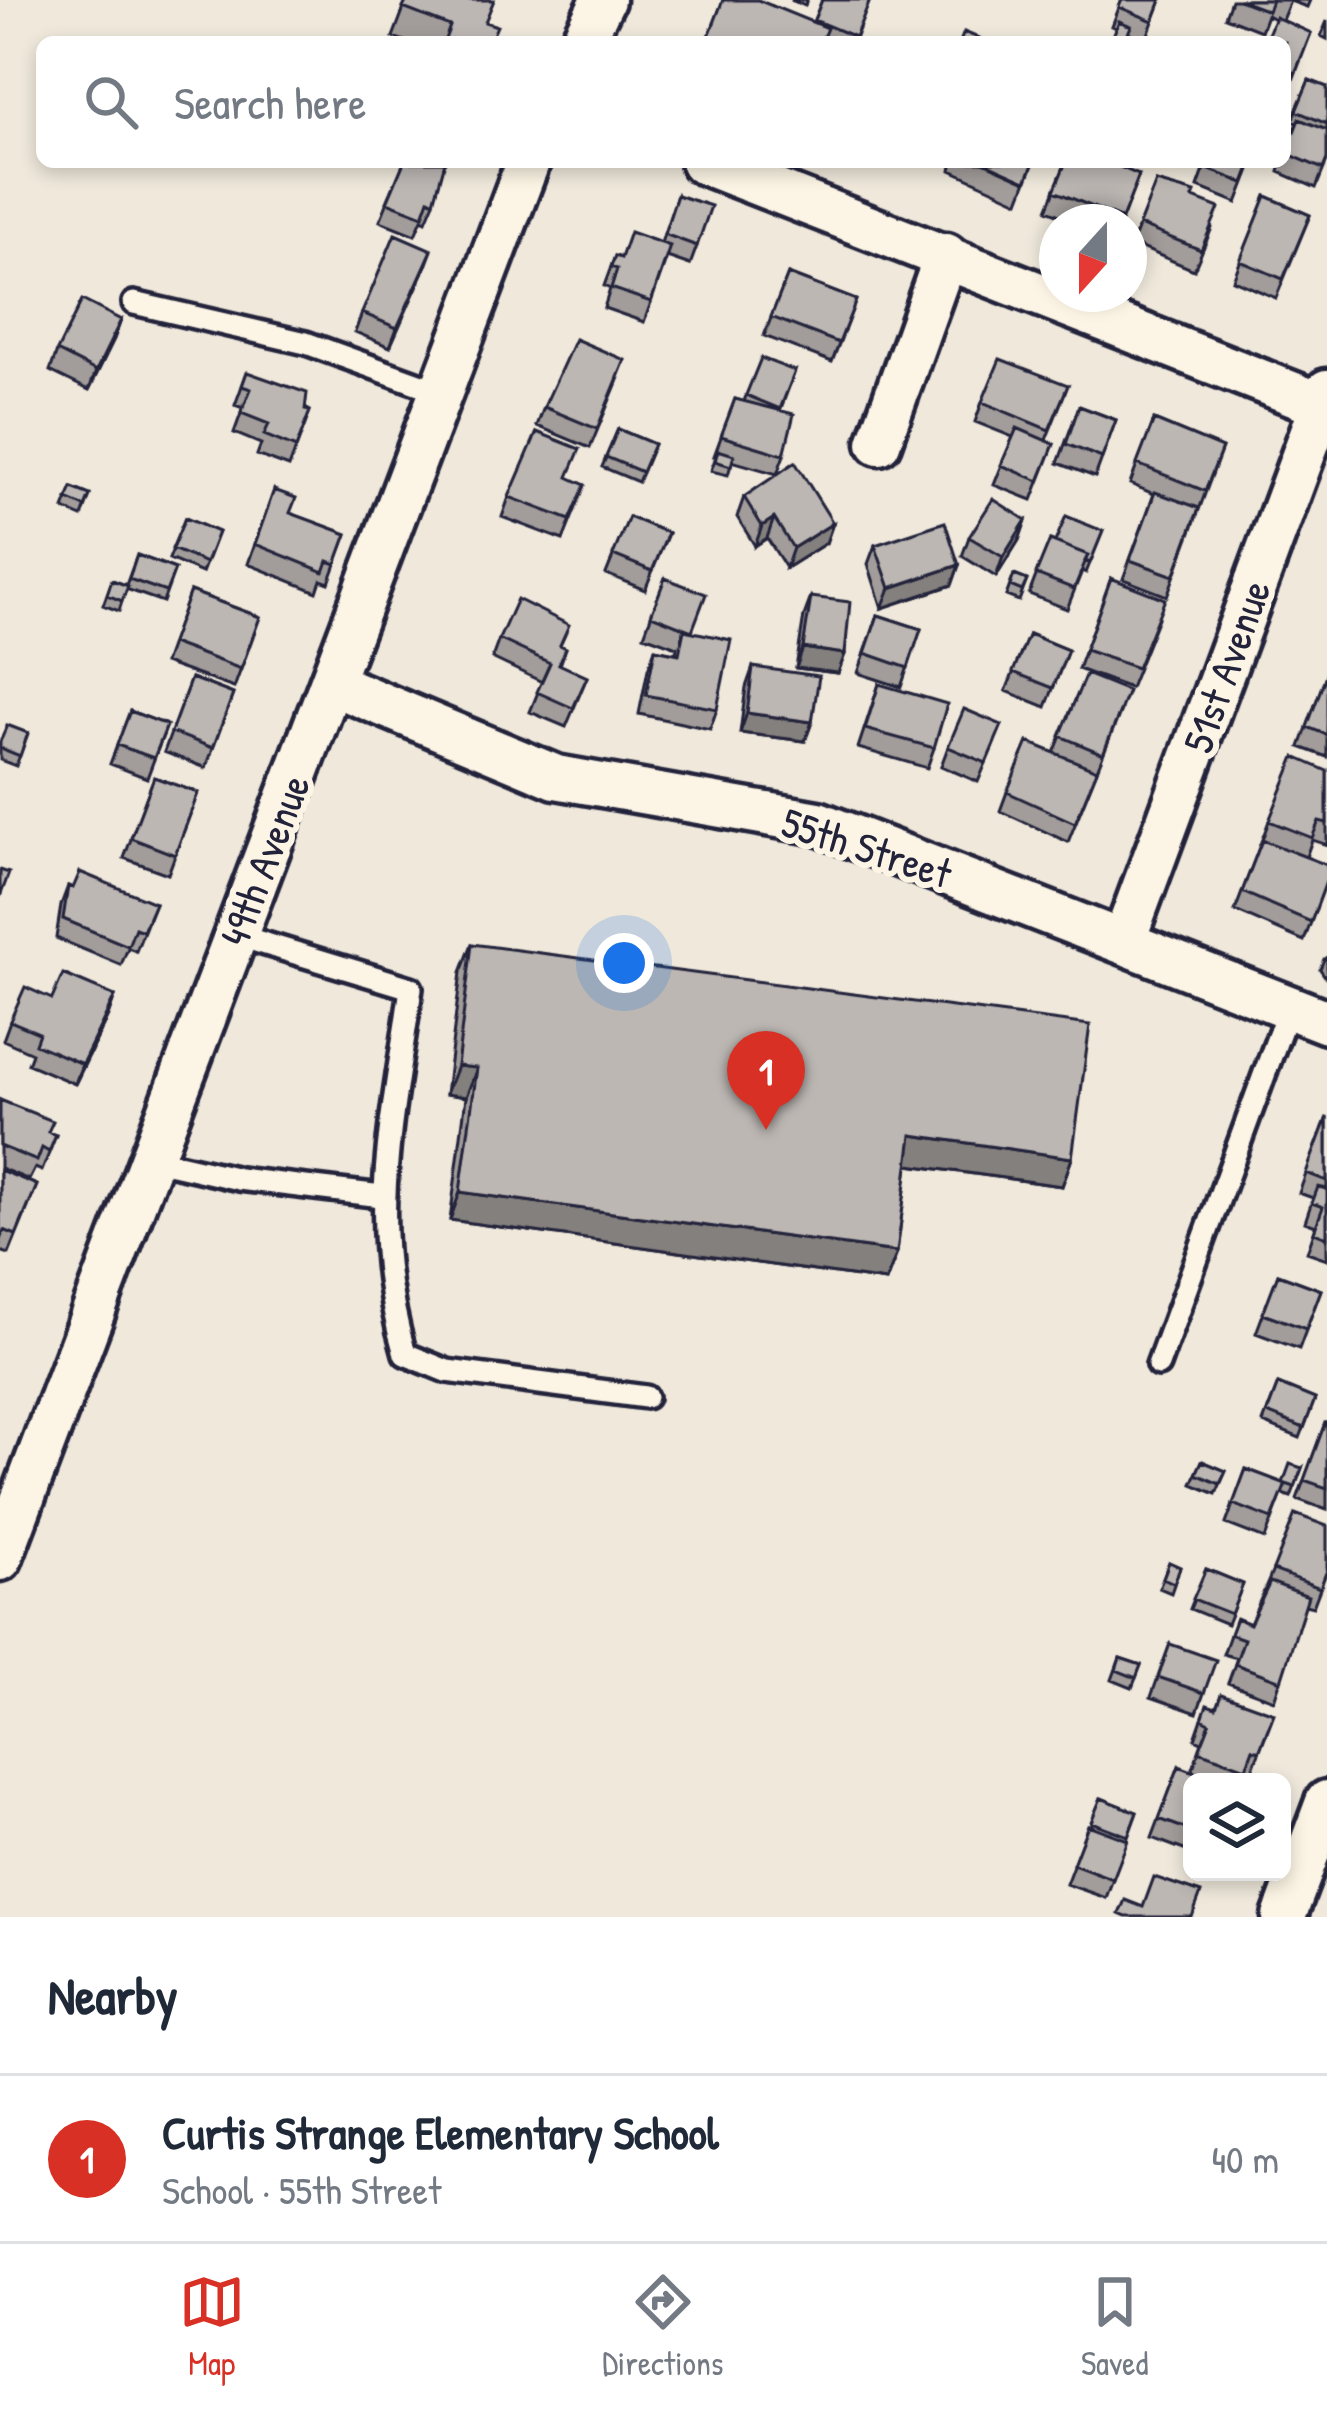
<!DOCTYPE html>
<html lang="en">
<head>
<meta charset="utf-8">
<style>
	:root { --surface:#fff; --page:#f6f6f7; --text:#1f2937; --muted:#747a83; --line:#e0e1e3; --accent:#d93025 }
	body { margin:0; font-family:"Patrick Hand",sans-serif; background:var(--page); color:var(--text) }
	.controls { position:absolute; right:36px; bottom:36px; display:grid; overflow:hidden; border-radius:18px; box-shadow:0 6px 18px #0003 }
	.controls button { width:108px; height:108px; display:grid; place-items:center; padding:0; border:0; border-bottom:3px solid var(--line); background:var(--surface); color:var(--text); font:60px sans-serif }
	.compass { position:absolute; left:1039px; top:204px; width:108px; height:108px; border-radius:50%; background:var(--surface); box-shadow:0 6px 18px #0003; rotate:201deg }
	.you { position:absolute; left:624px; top:963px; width:42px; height:42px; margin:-30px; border:9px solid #fff; border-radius:50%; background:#1a73e8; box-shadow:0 0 0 18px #1a73e833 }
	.badge { display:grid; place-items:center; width:78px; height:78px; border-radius:50%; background:var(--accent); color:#fff; font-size:39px; font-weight:700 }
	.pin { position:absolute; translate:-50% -99px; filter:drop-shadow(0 3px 6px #0008) }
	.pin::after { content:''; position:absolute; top:63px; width:42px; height:36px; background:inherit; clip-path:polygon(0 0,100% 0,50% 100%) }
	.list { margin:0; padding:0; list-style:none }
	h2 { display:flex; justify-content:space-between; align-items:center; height:156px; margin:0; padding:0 48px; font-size:51px }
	h2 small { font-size:39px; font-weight:400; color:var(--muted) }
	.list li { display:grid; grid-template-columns:78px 1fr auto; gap:36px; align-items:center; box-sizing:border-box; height:168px; padding:0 48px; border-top:3px solid var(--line) }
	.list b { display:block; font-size:45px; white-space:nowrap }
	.list p { margin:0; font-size:39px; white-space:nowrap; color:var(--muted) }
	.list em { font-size:39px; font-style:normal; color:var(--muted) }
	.icon { flex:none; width:66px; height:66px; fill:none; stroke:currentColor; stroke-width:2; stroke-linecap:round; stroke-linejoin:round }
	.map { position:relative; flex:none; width:1327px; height:1917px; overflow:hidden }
	.search { position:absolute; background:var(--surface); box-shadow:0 6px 18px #0003; left:36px; right:36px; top:36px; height:132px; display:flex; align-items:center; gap:30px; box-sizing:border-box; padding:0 42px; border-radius:18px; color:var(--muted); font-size:45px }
	.sheet { height:324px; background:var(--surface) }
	nav { display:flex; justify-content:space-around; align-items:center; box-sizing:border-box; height:168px; border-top:3px solid var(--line); background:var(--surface); font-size:33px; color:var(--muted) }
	nav a { display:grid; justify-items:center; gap:6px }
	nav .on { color:var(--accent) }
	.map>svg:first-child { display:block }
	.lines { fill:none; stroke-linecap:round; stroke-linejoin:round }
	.lane-casing { stroke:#22223b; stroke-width:30 }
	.street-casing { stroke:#22223b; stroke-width:51 }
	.lane { stroke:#fcf5e5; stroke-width:21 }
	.street { stroke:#fcf5e5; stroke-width:42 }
	.wall { fill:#a29d9a; stroke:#22223b; stroke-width:3 }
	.shaded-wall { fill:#84807d; stroke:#22223b; stroke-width:3 }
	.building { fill:#bcb7b3; stroke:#22223b; stroke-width:3 }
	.labels { text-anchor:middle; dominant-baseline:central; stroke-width:12; stroke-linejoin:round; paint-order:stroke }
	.street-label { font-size:42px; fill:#22223b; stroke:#fcf5e5 }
</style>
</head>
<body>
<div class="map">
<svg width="1327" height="1917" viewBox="0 0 1327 1917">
	<rect width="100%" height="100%" fill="#efe8db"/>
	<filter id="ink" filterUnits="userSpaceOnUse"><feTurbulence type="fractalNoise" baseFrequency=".00833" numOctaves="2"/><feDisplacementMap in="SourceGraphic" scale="24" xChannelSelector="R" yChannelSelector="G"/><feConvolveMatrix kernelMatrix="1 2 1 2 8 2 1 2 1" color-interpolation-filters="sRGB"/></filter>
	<g filter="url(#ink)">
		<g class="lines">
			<defs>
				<path id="lane" d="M134,303L306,343L441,392
					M236,935L411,988C393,1121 365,1221 405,1354L447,1371L646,1397
					M151,1159L239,1179L382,1196
					M1158,1365L1289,1007"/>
				<path id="street" d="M582,42L603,0
					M702,162L1322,405
					M879,443L946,255
					M331,683L556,777L818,823L1327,1022
					M1124,940L1327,391
					M0,1559L528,162
					M1284,1917L1327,1802"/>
			</defs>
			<use href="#lane" class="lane-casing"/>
			<use href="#street" class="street-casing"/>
			<use href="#lane" class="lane"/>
			<use href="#street" class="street"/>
		</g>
		<path class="wall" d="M407,0L486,22L491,42H407L393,37Z
			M723,0L813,22L822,0H870L854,42H707Z
			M791,0H807L805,6Z
			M1122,0H1161L1146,40L1128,33L1125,42H1111L1117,28L1112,26Z
			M1231,0H1310L1307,7L1290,1L1282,20L1311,33L1288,93L1285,92V42L1274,19L1267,15L1261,31L1225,17Z
			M1327,21V39L1321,36Z
			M1309,80L1327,87V161L1316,188L1279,172L1282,162H1285V155L1297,123L1292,121Z
			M404,162L434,202L426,221L422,219L415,235L380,221Z
			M953,162H1034L1019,201L951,170Z
			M1066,162L1139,175L1121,222H1076L1047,210Z
			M1207,162H1253L1237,203L1198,187Z
			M1156,182L1193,198L1212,228L1194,270L1132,244Z
			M677,195L697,246L690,265L667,257L644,322L604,308L610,289L604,286L615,256L621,258L661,243Z
			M1266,196L1310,215L1276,298L1233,280Z
			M432,250L390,347L355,332L362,313Z
			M788,274L856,300L832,362L764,336Z
			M121,320L114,339L89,390L50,371L57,351Z
			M795,371L780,411L784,455L777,474L732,461L728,475L711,471L716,456H714L735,399L744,402L746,395Z
			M247,372L310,411L289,467L257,455L261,444L234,433L243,408L235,405Z
			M618,380L590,448L537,426L544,407Z
			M1068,385L1046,440L1054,444L1032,500L994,485L1013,437L975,422L982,402Z
			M1079,406L1116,420L1095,477L1058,463Z
			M1154,420L1222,448L1167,596L1123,579L1154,494L1130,484Z
			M618,429L654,444L638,482L602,467Z
			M569,478L585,485L563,540L502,517L509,497Z
			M72,488L90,495L82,517L64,509Z
			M274,490L290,513L347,534L329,583L321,580L317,592L248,564Z
			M744,497L833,523L826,543L786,568L767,538L755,546L737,517Z
			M629,517L668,533L645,590L606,574Z
			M185,518L218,532L202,573L169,559Z
			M1026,520L1019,540L996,577L962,556L969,537Z
			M1103,531L1086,573L1082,571L1067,609L1029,594L1050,540L1055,542Z
			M875,545L959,565L952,585L882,608L868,564Z
			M137,555L175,569L163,602L126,589L119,611L103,605L112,580L126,585Z
			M1014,575L1027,580L1019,601L1006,596Z
			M665,578L692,632L717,709L710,729L639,714L648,669L655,649L676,653L677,647L644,635Z
			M1111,578L1158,618L1130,688L1078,669Z
			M190,591L260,617L234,688L164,663Z
			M811,597L845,654L838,673L796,668L804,616Z
			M878,615L921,629L901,687L858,673Z
			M1029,634L1068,650L1046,707L1006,691Z
			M499,639L561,646L566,648L560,665L587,677L566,727L530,712L542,682L492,658Z
			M753,667L812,722L805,741L740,733L746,687Z
			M1327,672V757L1300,747Z
			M1086,674L1121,710L1068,842L1000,811L1007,792L1054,753Z
			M191,678L233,694L206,768L164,752Z
			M879,684L934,748L927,768L858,748Z
			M130,711L167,725L147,778L110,764Z
			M28,733L16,766L0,760V742Z
			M994,744L978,782L941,766L948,747Z
			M1327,771V845L1312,840L1306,857L1327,879L1304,941L1235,911L1269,821Z
			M154,777L198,793L168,874L124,858Z
			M68,886L73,888L155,903L136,951L128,948L121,965L56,938L61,905Z
			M472,944L1072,1158L1062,1186L908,1165L897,1252L886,1281L450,1220L466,1097L446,1094L461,972Z
			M1327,957V977L1326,978L1320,969L1324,959Z
			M115,996L108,1016L75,1084L28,1064L32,1053L3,1040L10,1021L52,999Z
			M0,1100L48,1133L56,1135L42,1171L35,1168L29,1180L0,1168Z
			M1327,1117V1259L1307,1252L1316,1226L1305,1222L1313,1198L1299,1193Z
			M0,1170L37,1185L9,1254L0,1251Z
			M1278,1274L1321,1290L1299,1349L1256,1333Z
			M1278,1384L1315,1399L1300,1438L1263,1423Z
			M1325,1423H1327V1510L1297,1499Z
			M1202,1461L1226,1471L1216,1494L1192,1484Z
			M1302,1468L1291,1497L1282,1494L1265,1539L1226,1524L1246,1469L1283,1483Z
			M1169,1562L1180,1567L1171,1593L1159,1588Z
			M1206,1569L1243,1584L1227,1624L1190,1609Z
			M1273,1570H1327L1313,1607L1305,1605L1274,1700L1228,1683L1237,1658L1223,1654L1236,1618L1250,1624Z
			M1170,1644L1204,1693L1197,1713L1151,1697Z
			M1120,1658L1141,1665L1132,1688L1112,1680Z
			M1216,1708L1274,1713L1252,1771L1246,1768L1241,1782H1223L1192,1771L1202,1742L1195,1739L1202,1719Z
			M1179,1766L1192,1782V1853L1152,1838Z
			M1101,1798L1137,1812L1106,1898L1066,1884L1088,1825L1090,1826Z"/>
		<path class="shaded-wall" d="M432,250L425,269L390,347L397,328Z
			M121,320L114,339L89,390L96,371Z
			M774,518L767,538L755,546L762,526Z
			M1026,520L1019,540L996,577L1003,557Z
			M833,523L826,543L786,568L793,548Z
			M959,565L952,585L882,608L890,588Z
			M803,648L845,654L838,673L796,668Z
			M747,713L812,722L805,741L740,733Z
			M115,996L108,1016L75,1084L82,1064Z
			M457,1066L477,1068L466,1097L446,1094Z
			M912,1135L1072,1158L1062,1186L902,1164Z
			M460,1192L897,1252L886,1281L450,1220Z"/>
		<path class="building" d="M407,0H494L485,22L497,26L490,42H444L450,26L403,8Z
			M723,0H758L827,28L821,42H710L707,41Z
			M822,0H870L855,37L814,20Z
			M1122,0H1161L1153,21L1119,7Z
			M1239,0H1272L1268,11Z
			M1275,17L1311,33L1295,73L1285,69V42H1265Z
			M1119,21L1131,26L1125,41L1113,36Z
			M964,32L988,42H960Z
			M1309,80L1327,87V124L1296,111Z
			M1299,119L1327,130V159L1323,169L1286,153Z
			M404,162H445L434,202L429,199L423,216L387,202Z
			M983,162H1034L1026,181Z
			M1066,162H1108L1139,175L1122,219L1054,191Z
			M1207,162H1252L1244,183L1205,168Z
			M1156,182L1195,193L1193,198L1219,208L1201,250L1139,225Z
			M677,195L711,206L697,246L664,234Z
			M1266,196L1310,215L1283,279L1240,261Z
			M630,232L670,246L651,302L611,288L617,269L611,267L615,256L621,258Z
			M395,234L432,250L397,328L362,313Z
			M788,274L856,300L839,343L771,317Z
			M82,300L121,320L96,371L57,351Z
			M575,339L625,360L597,429L544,407Z
			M761,358L795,371L780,409L746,395Z
			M1000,359L1068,385L1049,430L982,402Z
			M247,372L307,393L305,410L310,411L296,448L264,435L269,424L241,413L251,389L242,386Z
			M735,399L794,414L784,455L721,436Z
			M1079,406L1116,420L1102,458L1066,444Z
			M1154,420L1222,448L1205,491L1137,464Z
			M1017,428L1054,444L1039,481L1001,465Z
			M618,429L654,444L642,472L606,457Z
			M537,432L580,449L568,477L585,485L570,520L509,497Z
			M718,450L734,455L731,466L715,461Z
			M795,462L833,523L793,548L774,518L762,526L744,497Z
			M72,488L90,495L85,507L67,499Z
			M274,490L296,498L290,513L347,534L336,564L328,561L324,572L255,544Z
			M1155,492L1199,508L1174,576L1130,560Z
			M993,499L1026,520L1003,557L969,537Z
			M1066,516L1103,531L1090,563L1085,561L1088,555L1055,542Z
			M629,517L668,533L652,571L613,555Z
			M185,518L218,532L206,563L172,549Z
			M945,522L959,565L890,588L875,545Z
			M1050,540L1088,555L1074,589L1036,574Z
			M137,555L175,569L166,592L129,579Z
			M1014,575L1027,580L1022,591L1010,586Z
			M665,578L706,594L692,631L651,615Z
			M1111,578L1165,599L1137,668L1085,650Z
			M112,580L128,586L122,601L107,595Z
			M190,591L260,617L241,669L171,643Z
			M811,597L850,602L845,654L803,648Z
			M517,599L569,625L560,645L566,648L559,664L587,677L573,708L537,692L550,663L499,639Z
			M878,615L921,629L908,668L865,653Z
			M684,630L731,640L717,709L646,695L655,649L679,654Z
			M1029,634L1068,650L1053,688L1013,672Z
			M753,667L819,676L812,722L747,713Z
			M1327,672V735L1307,727Z
			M1086,674L1128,691L1103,754L1060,736Z
			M191,678L233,694L213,748L171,732Z
			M879,684L947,704L934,748L865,729Z
			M964,709L1002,725L986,763L948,747Z
			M130,711L167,725L154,758L117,745Z
			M7,725L28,733L20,756L0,748V742Z
			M1028,742L1097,770L1075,823L1007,792Z
			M1295,757L1327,771V823L1319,821L1312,838L1269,821Z
			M154,777L198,793L175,855L131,838Z
			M1262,840L1327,865V879L1311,922L1242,892Z
			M0,870L9,873L0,897Z
			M80,872L155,903L143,931L135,928L128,946L63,919L68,886L73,888Z
			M472,944L1090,1025L1072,1158L912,1135L897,1252L460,1192L477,1068L457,1066Z
			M63,974L115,996L82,1064L35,1044L39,1033L10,1021L25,987L52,999Z
			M0,1100L53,1121L48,1132L56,1135L49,1152L42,1148L37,1161L0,1146Z
			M1327,1117V1181L1306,1173Z
			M0,1170L37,1185L16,1235L4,1230L0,1240Z
			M1318,1187L1327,1189V1237L1314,1232L1323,1207L1312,1203Z
			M1278,1274L1321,1290L1306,1329L1263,1313Z
			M1278,1384L1315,1399L1304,1428L1267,1413Z
			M1325,1423H1327V1488L1304,1480Z
			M1202,1461L1226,1471L1220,1484L1196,1474Z
			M1290,1464L1302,1468L1295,1487L1283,1483Z
			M1246,1469L1286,1484L1272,1519L1233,1504Z
			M1295,1514L1327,1526V1570L1320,1588L1273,1570Z
			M1169,1562L1180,1567L1174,1583L1163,1578Z
			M1206,1569L1243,1584L1231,1614L1193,1599Z
			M1270,1582L1308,1596L1281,1681L1235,1664L1244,1639L1230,1634L1236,1618L1250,1624Z
			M1170,1644L1216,1660L1204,1693L1158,1677Z
			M1120,1658L1141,1665L1136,1678L1116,1670Z
			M1221,1694L1274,1713L1259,1751L1253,1749L1246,1768L1199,1751L1210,1723L1202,1719L1207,1705L1216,1708Z
			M1179,1766L1221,1782H1192V1831L1159,1819Z
			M1101,1798L1137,1812L1128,1836L1091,1822Z
			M1088,1825L1128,1840L1113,1879L1073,1864Z
			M1154,1877L1201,1893L1192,1917H1126L1119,1914L1125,1900L1143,1907Z"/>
	</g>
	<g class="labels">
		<g class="street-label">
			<text transform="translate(1226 666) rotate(-70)">51st Avenue</text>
			<text transform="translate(867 847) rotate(18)">55th Street</text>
			<text transform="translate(264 860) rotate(-69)">49th Avenue</text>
		</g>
	</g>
</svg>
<div class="controls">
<button><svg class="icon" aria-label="layers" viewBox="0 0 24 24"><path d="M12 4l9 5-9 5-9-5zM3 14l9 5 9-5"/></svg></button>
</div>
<svg class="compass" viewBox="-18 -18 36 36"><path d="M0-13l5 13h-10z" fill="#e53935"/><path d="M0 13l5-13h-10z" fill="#747a83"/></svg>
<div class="you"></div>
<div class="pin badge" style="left:766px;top:1130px">1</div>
<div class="search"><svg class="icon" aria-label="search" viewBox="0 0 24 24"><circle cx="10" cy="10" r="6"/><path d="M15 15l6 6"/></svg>Search here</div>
</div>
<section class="sheet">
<h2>Nearby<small></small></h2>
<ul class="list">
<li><span class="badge">1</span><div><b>Curtis Strange Elementary School</b><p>School · 55th Street</p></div><em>40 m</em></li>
</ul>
</section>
<nav>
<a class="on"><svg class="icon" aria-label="map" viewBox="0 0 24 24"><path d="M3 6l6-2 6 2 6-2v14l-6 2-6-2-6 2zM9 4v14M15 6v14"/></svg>Map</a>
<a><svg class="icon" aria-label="directions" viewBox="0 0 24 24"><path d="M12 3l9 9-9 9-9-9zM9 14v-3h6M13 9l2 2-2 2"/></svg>Directions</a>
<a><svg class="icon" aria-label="saved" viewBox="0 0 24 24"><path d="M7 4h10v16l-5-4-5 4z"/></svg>Saved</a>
</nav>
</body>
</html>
